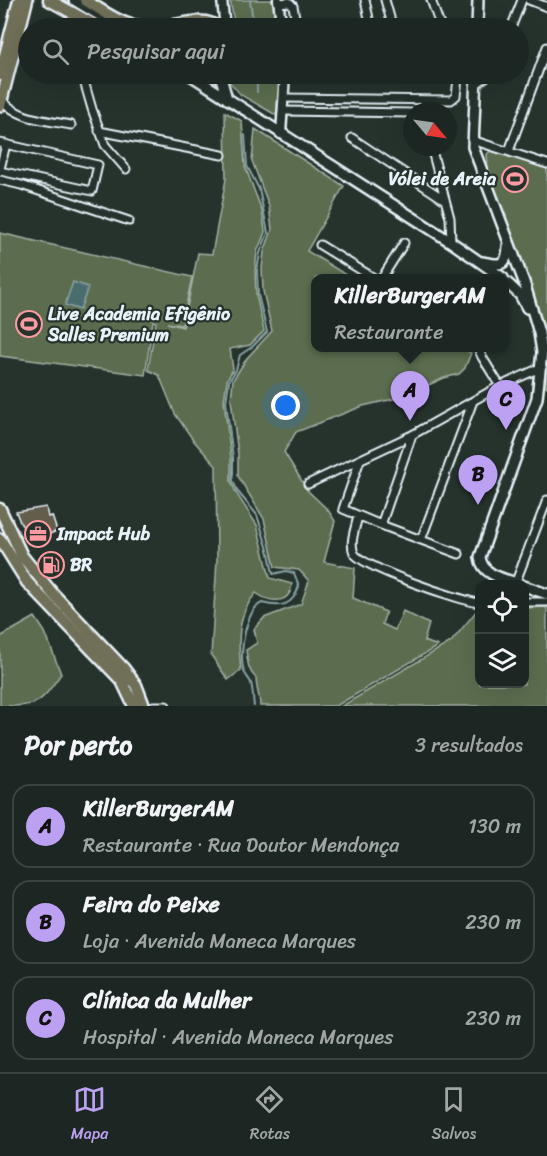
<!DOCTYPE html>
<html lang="pt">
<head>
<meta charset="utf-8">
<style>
	:root { --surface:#1c2622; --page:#29322f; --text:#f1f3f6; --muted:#a0a5a5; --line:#3a4340; --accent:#bca0f2 }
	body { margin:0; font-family:Sriracha,sans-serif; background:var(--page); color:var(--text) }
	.controls { position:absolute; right:18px; bottom:18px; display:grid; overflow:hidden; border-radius:12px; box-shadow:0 6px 24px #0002 }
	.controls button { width:54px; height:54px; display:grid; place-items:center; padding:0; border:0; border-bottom:2px solid var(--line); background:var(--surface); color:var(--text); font:30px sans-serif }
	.compass { position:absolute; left:403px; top:102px; width:54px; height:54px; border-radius:50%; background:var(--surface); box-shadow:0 6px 24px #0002; rotate:119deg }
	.you { position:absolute; left:286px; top:406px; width:21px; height:21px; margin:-15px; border:4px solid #fff; border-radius:50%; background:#1a73e8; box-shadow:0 0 0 9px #1a73e833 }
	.badge { display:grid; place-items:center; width:39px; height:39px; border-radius:50%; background:var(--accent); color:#111; font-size:20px; font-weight:700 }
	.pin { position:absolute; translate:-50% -50px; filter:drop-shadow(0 2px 3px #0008) }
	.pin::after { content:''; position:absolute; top:32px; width:21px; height:18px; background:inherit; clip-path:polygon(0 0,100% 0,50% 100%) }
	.popup { position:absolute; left:311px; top:274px; width:198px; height:78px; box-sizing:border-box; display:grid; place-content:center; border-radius:12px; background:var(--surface); filter:drop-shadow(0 2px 4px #0005); font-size:20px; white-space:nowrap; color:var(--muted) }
	.popup b { font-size:22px; color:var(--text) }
	.popup::after { content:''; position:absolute; left:50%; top:100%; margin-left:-12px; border:12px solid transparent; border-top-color:var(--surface) }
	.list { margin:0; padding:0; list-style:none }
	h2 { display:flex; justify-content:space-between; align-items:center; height:78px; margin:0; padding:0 24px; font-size:26px }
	h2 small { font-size:20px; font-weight:400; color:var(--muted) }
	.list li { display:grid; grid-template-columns:39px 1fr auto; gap:18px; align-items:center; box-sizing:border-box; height:84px; margin:0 12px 12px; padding:0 12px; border:2px solid var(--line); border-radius:18px }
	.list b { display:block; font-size:22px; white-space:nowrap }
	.list p { margin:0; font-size:20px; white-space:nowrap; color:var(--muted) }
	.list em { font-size:20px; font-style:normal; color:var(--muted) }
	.icon { flex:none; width:33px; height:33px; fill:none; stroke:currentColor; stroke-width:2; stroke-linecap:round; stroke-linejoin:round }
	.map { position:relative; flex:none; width:547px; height:706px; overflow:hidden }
	.search { position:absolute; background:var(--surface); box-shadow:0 6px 24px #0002; left:18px; right:18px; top:18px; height:66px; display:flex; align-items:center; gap:15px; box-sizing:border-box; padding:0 21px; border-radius:33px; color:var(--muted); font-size:22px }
	.sheet { height:366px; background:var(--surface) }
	nav { display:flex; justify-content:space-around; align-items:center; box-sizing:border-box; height:84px; border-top:2px solid var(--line); background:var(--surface); font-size:16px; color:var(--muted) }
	nav a { display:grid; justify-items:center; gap:3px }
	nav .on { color:var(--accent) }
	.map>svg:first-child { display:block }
	.green { fill:#5c6d50; stroke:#a2afa4; stroke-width:1.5 }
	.water { fill:#496d6d; stroke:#89a2a5; stroke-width:1.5 }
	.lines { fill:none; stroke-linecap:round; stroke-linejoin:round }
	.stream { stroke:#89a2a5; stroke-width:2 }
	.building { fill:#645d4c; stroke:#e8f1f8; stroke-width:1.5 }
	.minor-casing { stroke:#e8f1f8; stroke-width:11 }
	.tertiary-casing { stroke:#e8f1f8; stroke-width:13 }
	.secondary-casing { stroke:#e8f1f8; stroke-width:14 }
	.primary-casing { stroke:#e8f1f8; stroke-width:15 }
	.minor { stroke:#26332d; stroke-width:7 }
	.tertiary { stroke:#26332d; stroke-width:8 }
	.secondary { stroke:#26332d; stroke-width:9 }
	.primary { stroke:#706f59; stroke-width:10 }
	.labels { text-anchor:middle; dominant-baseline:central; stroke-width:4.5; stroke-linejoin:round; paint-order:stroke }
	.poi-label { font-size:18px; font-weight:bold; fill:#e8f1f8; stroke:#26332d; text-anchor:start }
</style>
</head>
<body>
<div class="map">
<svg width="547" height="706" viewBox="0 0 547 706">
	<rect width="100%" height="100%" fill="#26332d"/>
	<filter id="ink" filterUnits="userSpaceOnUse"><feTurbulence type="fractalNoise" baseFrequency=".0167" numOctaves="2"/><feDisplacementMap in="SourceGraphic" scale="12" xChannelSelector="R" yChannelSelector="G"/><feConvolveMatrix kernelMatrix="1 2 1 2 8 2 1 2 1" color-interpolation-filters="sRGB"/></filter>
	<g filter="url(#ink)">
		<path class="green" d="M230,0H274L279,28H235Z
			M226,74H282L280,112L276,115L241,95L226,78Z
			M225,112L242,121L245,166L262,211L265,232L257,252L255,271L256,295L264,331L250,345L230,349L233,369L227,380L224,401L231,458V481L236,493L257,525L270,578L292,584C290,605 270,603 256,593C236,615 238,643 241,670L228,680L211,655L217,560L216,466L194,441L175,414L159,375L148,370L156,322L153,321L145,375L0,356V233L192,277L182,325L167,323L183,327L198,253L212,254L226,179Z
			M255,129L344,186L307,251L351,278H316V348H462L471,353L465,368L459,374L444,378L402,397L363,406L296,432L284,452L308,491L328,510L335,521L324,562L355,568L353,598L386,612L382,624L395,630L403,611L429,624L424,641L438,646L336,706H260C260,695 256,689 256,678C247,670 248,661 246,650L257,643L254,629L264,618L301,604L309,581L299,570L275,567L264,519L238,476V454L231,399L233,380L247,358L272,331L263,291L262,268L264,252L272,230L269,206L252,161Z
			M494,148L547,168V387L543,386L545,367L521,266L488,168L487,154Z
			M547,607V706H342L451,642L478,609L480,684H524L525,608Z
			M35,617L45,632L61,674C39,705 39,706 0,706V637Z"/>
		<path class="water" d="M73,282L88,287L80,310L65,305Z"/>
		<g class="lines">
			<path class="stream" d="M250,0L254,28
				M257,74V92
				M245,135L247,166L259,189L268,233L260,253L257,271L258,295L267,332L252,347L240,355L236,370L229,381L226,402L233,458V481L238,492L257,515L269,553L273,574L286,571L294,573L299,586C293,606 281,608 262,603C246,609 238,655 244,671C245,675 249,678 251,683C253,690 253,699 254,706"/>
		</g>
		<path class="building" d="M21,314L40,319L36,333L18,328Z
			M46,507L48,517L52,516L57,531L34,540L21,524L16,512Z"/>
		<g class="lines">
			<defs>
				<path id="minor" d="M365,0L371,28
					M385,0L393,28
					M431,0L441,28
					M529,0L547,7
					M279,3L289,2L293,6L297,28
					M78,16V28
					M511,28L522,0
					M82,74L92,109L105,145L126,169
					M308,74H318
					M475,85L490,74
					M284,98L451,100L456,96L458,79L455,74
					M2,100C19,120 46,120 71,125
					M284,111L412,113
					M99,131L222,155
					M352,138L445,200
					M472,140L547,164
					M0,143L98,165L92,191L0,171
					M431,147L450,218L451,242
					M509,151L547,47
					M0,169L6,144
					M0,180L21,185L129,221
					M320,245L374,278
					M382,278L404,243
					M478,348L482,357L500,386
					M360,460L343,509L381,525L459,554
					M308,484L412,435L496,388L542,367
					M358,516C356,527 349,542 354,553C359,566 463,602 480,603
					M381,525L412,435
					M421,540L473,401
					M515,584L547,500
					M524,602H547
					M153,706H166"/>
				<path id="tertiary" d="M222,0L225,28
					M278,0L282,28
					M281,134L285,74"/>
				<path id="secondary" d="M74,0L120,28
					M477,28L478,0
					M189,74L451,242L503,278
					M220,74L227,99
					M476,74L473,147L524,282L539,333L542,352L537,398L480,557C482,576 505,579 520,584
					M482,262C500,265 507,268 508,246
					M504,280L520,295L527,308
					M524,586L547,594"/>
				<path id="primary" d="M49,0L100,28
					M85,0C118,21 127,30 168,26C183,24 206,16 218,28
					M0,75L19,0
					M0,106L27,0
					M0,509L22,556L53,594L124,669L136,685L144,706
					M0,539L27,582L122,681L134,706"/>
			</defs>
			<use href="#minor" class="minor-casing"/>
			<use href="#tertiary" class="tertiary-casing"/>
			<use href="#secondary" class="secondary-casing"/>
			<use href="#primary" class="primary-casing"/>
			<use href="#minor" class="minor"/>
			<use href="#tertiary" class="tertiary"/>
			<use href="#secondary" class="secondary"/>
			<use href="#primary" class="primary"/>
		</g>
	</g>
	<defs>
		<symbol id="stadium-ring" viewBox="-11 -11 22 22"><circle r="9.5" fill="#26332d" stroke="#ff9aa2" stroke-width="1.5"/><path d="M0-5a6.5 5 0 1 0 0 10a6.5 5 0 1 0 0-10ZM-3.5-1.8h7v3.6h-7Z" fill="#ff9aa2"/></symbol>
		<symbol id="office-ring" viewBox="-11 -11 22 22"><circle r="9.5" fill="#26332d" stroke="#ff9aa2" stroke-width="1.5"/><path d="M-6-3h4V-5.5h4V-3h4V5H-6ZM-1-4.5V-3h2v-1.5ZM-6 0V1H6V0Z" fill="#ff9aa2"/></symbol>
		<symbol id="fuel-ring" viewBox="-11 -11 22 22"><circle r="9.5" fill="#26332d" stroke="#ff9aa2" stroke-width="1.5"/><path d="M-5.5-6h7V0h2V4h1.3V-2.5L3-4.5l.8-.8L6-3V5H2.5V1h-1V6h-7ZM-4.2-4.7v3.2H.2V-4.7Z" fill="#ff9aa2"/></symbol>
	</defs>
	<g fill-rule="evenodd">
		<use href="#stadium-ring" x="500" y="164" width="30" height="30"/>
		<use href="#stadium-ring" x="14" y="309" width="30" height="30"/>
		<use href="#office-ring" x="23" y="519" width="30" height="30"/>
		<use href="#fuel-ring" x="36" y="550" width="30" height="30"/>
	</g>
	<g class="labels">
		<g class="poi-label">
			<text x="496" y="179" text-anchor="end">Vólei de Areia</text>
			<text x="48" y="314">Live Academia Efigênio<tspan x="48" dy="21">Salles Premium</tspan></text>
			<text x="57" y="534">Impact Hub</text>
			<text x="70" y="565">BR</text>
		</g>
	</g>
</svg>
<div class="controls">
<button><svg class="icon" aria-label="locate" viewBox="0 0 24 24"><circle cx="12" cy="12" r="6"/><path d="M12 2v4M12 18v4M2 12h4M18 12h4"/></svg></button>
<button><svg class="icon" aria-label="layers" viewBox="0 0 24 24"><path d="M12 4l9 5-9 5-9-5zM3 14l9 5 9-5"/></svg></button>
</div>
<svg class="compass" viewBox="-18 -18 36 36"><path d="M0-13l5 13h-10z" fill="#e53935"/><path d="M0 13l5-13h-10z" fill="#a0a5a5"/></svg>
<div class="you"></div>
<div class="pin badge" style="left:410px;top:421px">A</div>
<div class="popup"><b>KillerBurgerAM</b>Restaurante</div>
<div class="pin badge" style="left:478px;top:505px">B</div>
<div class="pin badge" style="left:506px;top:430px">C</div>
<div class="search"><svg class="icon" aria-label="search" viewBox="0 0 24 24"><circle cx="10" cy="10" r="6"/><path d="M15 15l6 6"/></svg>Pesquisar aqui</div>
</div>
<section class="sheet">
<h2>Por perto<small>3 resultados</small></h2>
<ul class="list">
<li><span class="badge">A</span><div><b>KillerBurgerAM</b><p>Restaurante · Rua Doutor Mendonça</p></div><em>130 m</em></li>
<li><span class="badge">B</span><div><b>Feira do Peixe</b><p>Loja · Avenida Maneca Marques</p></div><em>230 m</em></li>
<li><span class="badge">C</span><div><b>Clínica da Mulher</b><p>Hospital · Avenida Maneca Marques</p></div><em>230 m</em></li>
</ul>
</section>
<nav>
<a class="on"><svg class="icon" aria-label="map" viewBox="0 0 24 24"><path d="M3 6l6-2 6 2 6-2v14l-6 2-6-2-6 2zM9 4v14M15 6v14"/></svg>Mapa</a>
<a><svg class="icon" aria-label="directions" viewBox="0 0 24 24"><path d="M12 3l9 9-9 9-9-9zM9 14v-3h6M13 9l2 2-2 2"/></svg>Rotas</a>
<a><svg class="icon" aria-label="saved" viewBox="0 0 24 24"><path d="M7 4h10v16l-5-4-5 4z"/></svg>Salvos</a>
</nav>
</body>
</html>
